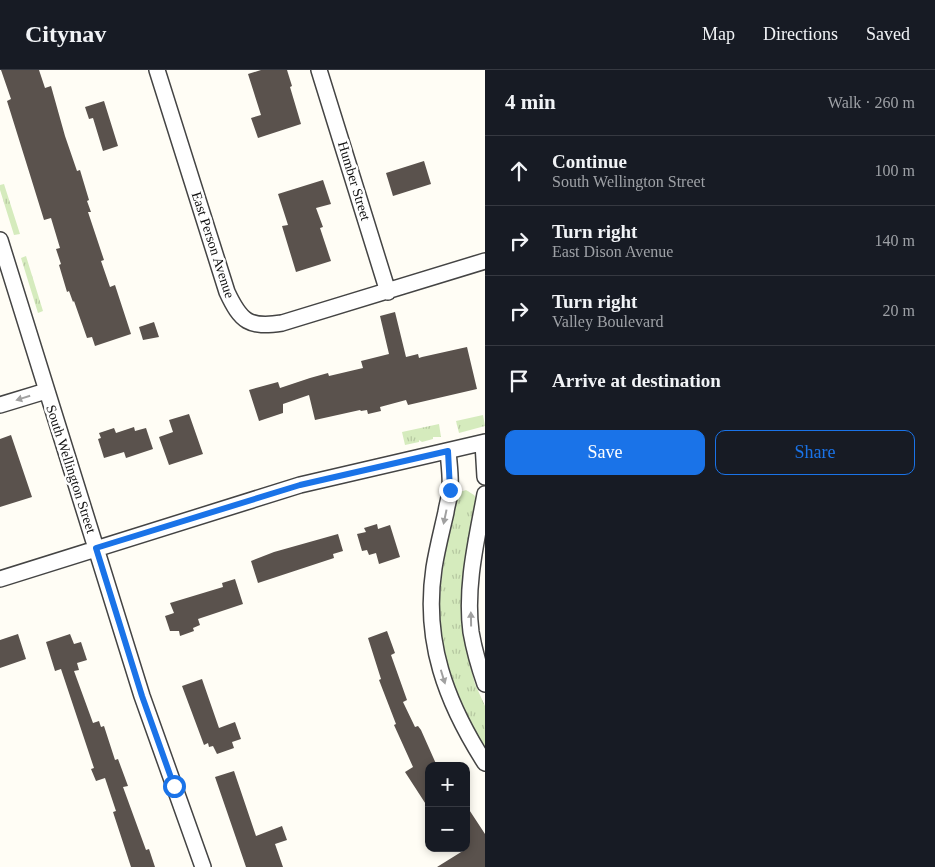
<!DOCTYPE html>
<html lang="en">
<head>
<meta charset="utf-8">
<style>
	:root { --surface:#171b24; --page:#242831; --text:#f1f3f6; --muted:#9ea1a6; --line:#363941; --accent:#1a73e8 }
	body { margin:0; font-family:"Times New Roman",serif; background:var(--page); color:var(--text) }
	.controls { position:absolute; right:15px; bottom:15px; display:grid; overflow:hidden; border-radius:10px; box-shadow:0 2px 8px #0003 }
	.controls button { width:45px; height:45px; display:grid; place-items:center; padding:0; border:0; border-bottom:1px solid var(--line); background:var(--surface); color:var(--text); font:25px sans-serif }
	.stop { position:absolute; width:15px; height:15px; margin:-11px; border:4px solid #1a73e8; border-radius:50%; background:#fff }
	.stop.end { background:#1a73e8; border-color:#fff; box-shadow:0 1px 5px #0008 }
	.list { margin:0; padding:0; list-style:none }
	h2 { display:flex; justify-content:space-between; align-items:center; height:65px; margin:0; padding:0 20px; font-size:21px }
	h2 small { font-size:16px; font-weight:400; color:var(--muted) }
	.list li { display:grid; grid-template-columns:32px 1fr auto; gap:15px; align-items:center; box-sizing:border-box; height:70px; padding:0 20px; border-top:1px solid var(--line) }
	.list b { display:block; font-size:19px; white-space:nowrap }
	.list p { margin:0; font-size:16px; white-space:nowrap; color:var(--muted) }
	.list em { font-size:16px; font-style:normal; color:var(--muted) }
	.actions { display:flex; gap:10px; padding:15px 20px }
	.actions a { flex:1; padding:11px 0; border:1px solid var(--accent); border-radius:10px; text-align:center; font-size:18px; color:var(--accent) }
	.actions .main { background:var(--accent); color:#fff }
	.icon { flex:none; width:28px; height:28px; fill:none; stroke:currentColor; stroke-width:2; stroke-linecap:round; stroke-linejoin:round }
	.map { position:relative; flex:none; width:485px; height:797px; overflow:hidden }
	header { display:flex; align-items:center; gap:30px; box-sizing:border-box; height:70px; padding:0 25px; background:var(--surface); border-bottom:1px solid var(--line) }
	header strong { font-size:24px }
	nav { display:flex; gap:28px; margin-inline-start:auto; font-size:18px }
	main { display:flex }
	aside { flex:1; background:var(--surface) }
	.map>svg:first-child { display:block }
	.grass { fill:url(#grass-tufts) }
	.building { fill:#5a524d }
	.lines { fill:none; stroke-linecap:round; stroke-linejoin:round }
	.minor-casing { stroke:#444; stroke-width:18 }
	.minor { stroke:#fff; stroke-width:15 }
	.oneway { fill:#a0a0a0 }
	.route { stroke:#1a73e8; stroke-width:6 }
	.labels { text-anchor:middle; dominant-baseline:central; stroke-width:5; stroke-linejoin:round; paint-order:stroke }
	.street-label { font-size:14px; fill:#111; stroke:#fff }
</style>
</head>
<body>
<header>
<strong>Citynav</strong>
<nav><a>Map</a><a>Directions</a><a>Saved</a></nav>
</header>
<main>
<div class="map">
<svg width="485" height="797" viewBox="0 0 485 797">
	<defs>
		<pattern id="grass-tufts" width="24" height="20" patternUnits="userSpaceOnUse" patternTransform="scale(1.25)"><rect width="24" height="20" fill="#d5ebbd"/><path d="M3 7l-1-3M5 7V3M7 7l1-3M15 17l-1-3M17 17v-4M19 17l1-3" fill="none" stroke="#b6c8a1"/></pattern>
	</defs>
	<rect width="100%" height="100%" fill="#fffdf5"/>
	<path class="grass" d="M4,114L20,164L14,165L0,120V115Z
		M26,186L43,241L38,243L21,188Z
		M483,345L485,356L459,363L456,351Z
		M439,354L441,367H433V369L422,372L419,370V372L405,375L402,362Z
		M466,420L474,425L477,430L464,507L462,545L470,595L475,614L485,636V678C454,629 435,573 441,514C444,485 451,456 456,427L460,422Z"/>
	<path class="building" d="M1,0H39L45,18L51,16L65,66L77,101L80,100L89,130L87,131L91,142H88L104,190L101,191L110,217L115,215L131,264L95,276L92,267L87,268L74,231L73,232L69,221L67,222L59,195L61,194L56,179L60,178L51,148L44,150L31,108L7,31L11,29Z
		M261,0H287L292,16L290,17L301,54L258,68L251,48L261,45L248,4Z
		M104,31L118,76L103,81L93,48L89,49L85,37Z
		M424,91L431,114L393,126L386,103Z
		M323,110L331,134L316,138L323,157L320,158L331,191L296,202L282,156L288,155L278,124Z
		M395,242L406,287L418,284L419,288L422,287L467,277L477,319L408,335L406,330L380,337L381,341L368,344L367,340L361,341L360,340L315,350L309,325L283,334V343L259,351L249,320L278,312L280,318L310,308L328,303L329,306L363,298L361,291L389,284L380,246Z
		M154,252L159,267L143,270L139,257Z
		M189,344L203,384L169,395L159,367L173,362L169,350Z
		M134,357L135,361L146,358L153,379L126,388L124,382L104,388L98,369L101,368L99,363L114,358L116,363Z
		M11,365L32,427L0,437V369Z
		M377,454L378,459L390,455L400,487L379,494L376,483L369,485L367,480L362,481L357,464L366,462L364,458Z
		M338,464L343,481L333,484L334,488L258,513L251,491L274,482Z
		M235,509L243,534L198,549L200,555L193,558L194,561L180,566L179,561H170L165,546L174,543L170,533L223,517L222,513Z
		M387,561L395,583L391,585L407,630L403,632L415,657L418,656L421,660L437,696H429V739L405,702L413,697L394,655L396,654L379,610L381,609L368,568Z
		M18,564L26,589L0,598V570Z
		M70,564L74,574L81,572L87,590L77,593L79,600L74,601L93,653L99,651L101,657L104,656L115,690L118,689L128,716L123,717L146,780L149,779L155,797H131L113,742L116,741L105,708L96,711L91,699L94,698L61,599L55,601L46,572Z
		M202,609L219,658L235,652L241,669L232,672L234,678L217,684L213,676L209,677L208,673L204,675L182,616Z
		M234,701L256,766L282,756L287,770L275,774L283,797H246L215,707Z
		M466,735L485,764V797H437L466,779Z"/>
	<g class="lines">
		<defs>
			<path id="minor" d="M157,0L227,222C241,252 249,258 282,253L485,191
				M319,0L388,222
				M0,170L142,626L203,797
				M0,335L46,321
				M483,373L485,407
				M448,381C449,394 451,407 450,419C450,427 447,434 446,442C442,460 437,479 434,498C423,571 446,632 485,693
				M485,424C477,468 465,516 471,562C474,579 479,597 485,614
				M0,509L300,415L485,372"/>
		</defs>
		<use href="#minor" class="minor-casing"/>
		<use href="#minor" class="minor"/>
	</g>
	<defs><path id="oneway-solid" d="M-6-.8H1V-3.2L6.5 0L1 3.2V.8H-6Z" transform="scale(1.25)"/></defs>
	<g class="oneway">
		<use href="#oneway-solid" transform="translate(23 328) rotate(163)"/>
		<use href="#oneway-solid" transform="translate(445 447) rotate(102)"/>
		<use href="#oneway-solid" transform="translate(471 549) rotate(-91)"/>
		<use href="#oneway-solid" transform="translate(443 607) rotate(73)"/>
	</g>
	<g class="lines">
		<path class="route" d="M174,716L142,626L96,478L300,415L448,381L450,420"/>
	</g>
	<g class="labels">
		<g class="street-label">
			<text transform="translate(354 111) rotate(73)">Humber Street</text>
			<text transform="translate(213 175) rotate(72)">East Person Avenue</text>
			<text transform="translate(71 399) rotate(72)">South Wellington Street</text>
		</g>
	</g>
</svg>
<div class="controls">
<button>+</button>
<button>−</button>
</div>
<div class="stop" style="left:174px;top:716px"></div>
<div class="stop end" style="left:450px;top:420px"></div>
</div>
<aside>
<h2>4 min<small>Walk · 260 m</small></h2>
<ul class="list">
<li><svg class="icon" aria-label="ahead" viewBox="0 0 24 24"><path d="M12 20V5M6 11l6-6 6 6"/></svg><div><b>Continue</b><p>South Wellington Street</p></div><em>100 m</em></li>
<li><svg class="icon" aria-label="right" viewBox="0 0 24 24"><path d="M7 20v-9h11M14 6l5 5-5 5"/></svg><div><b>Turn right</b><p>East Dison Avenue</p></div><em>140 m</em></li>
<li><svg class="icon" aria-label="right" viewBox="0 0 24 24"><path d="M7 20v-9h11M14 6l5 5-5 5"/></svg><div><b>Turn right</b><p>Valley Boulevard</p></div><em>20 m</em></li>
<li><svg class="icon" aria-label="arrive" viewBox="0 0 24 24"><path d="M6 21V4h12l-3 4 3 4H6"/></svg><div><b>Arrive at destination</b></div></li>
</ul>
<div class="actions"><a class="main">Save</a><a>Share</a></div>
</aside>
</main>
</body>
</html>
